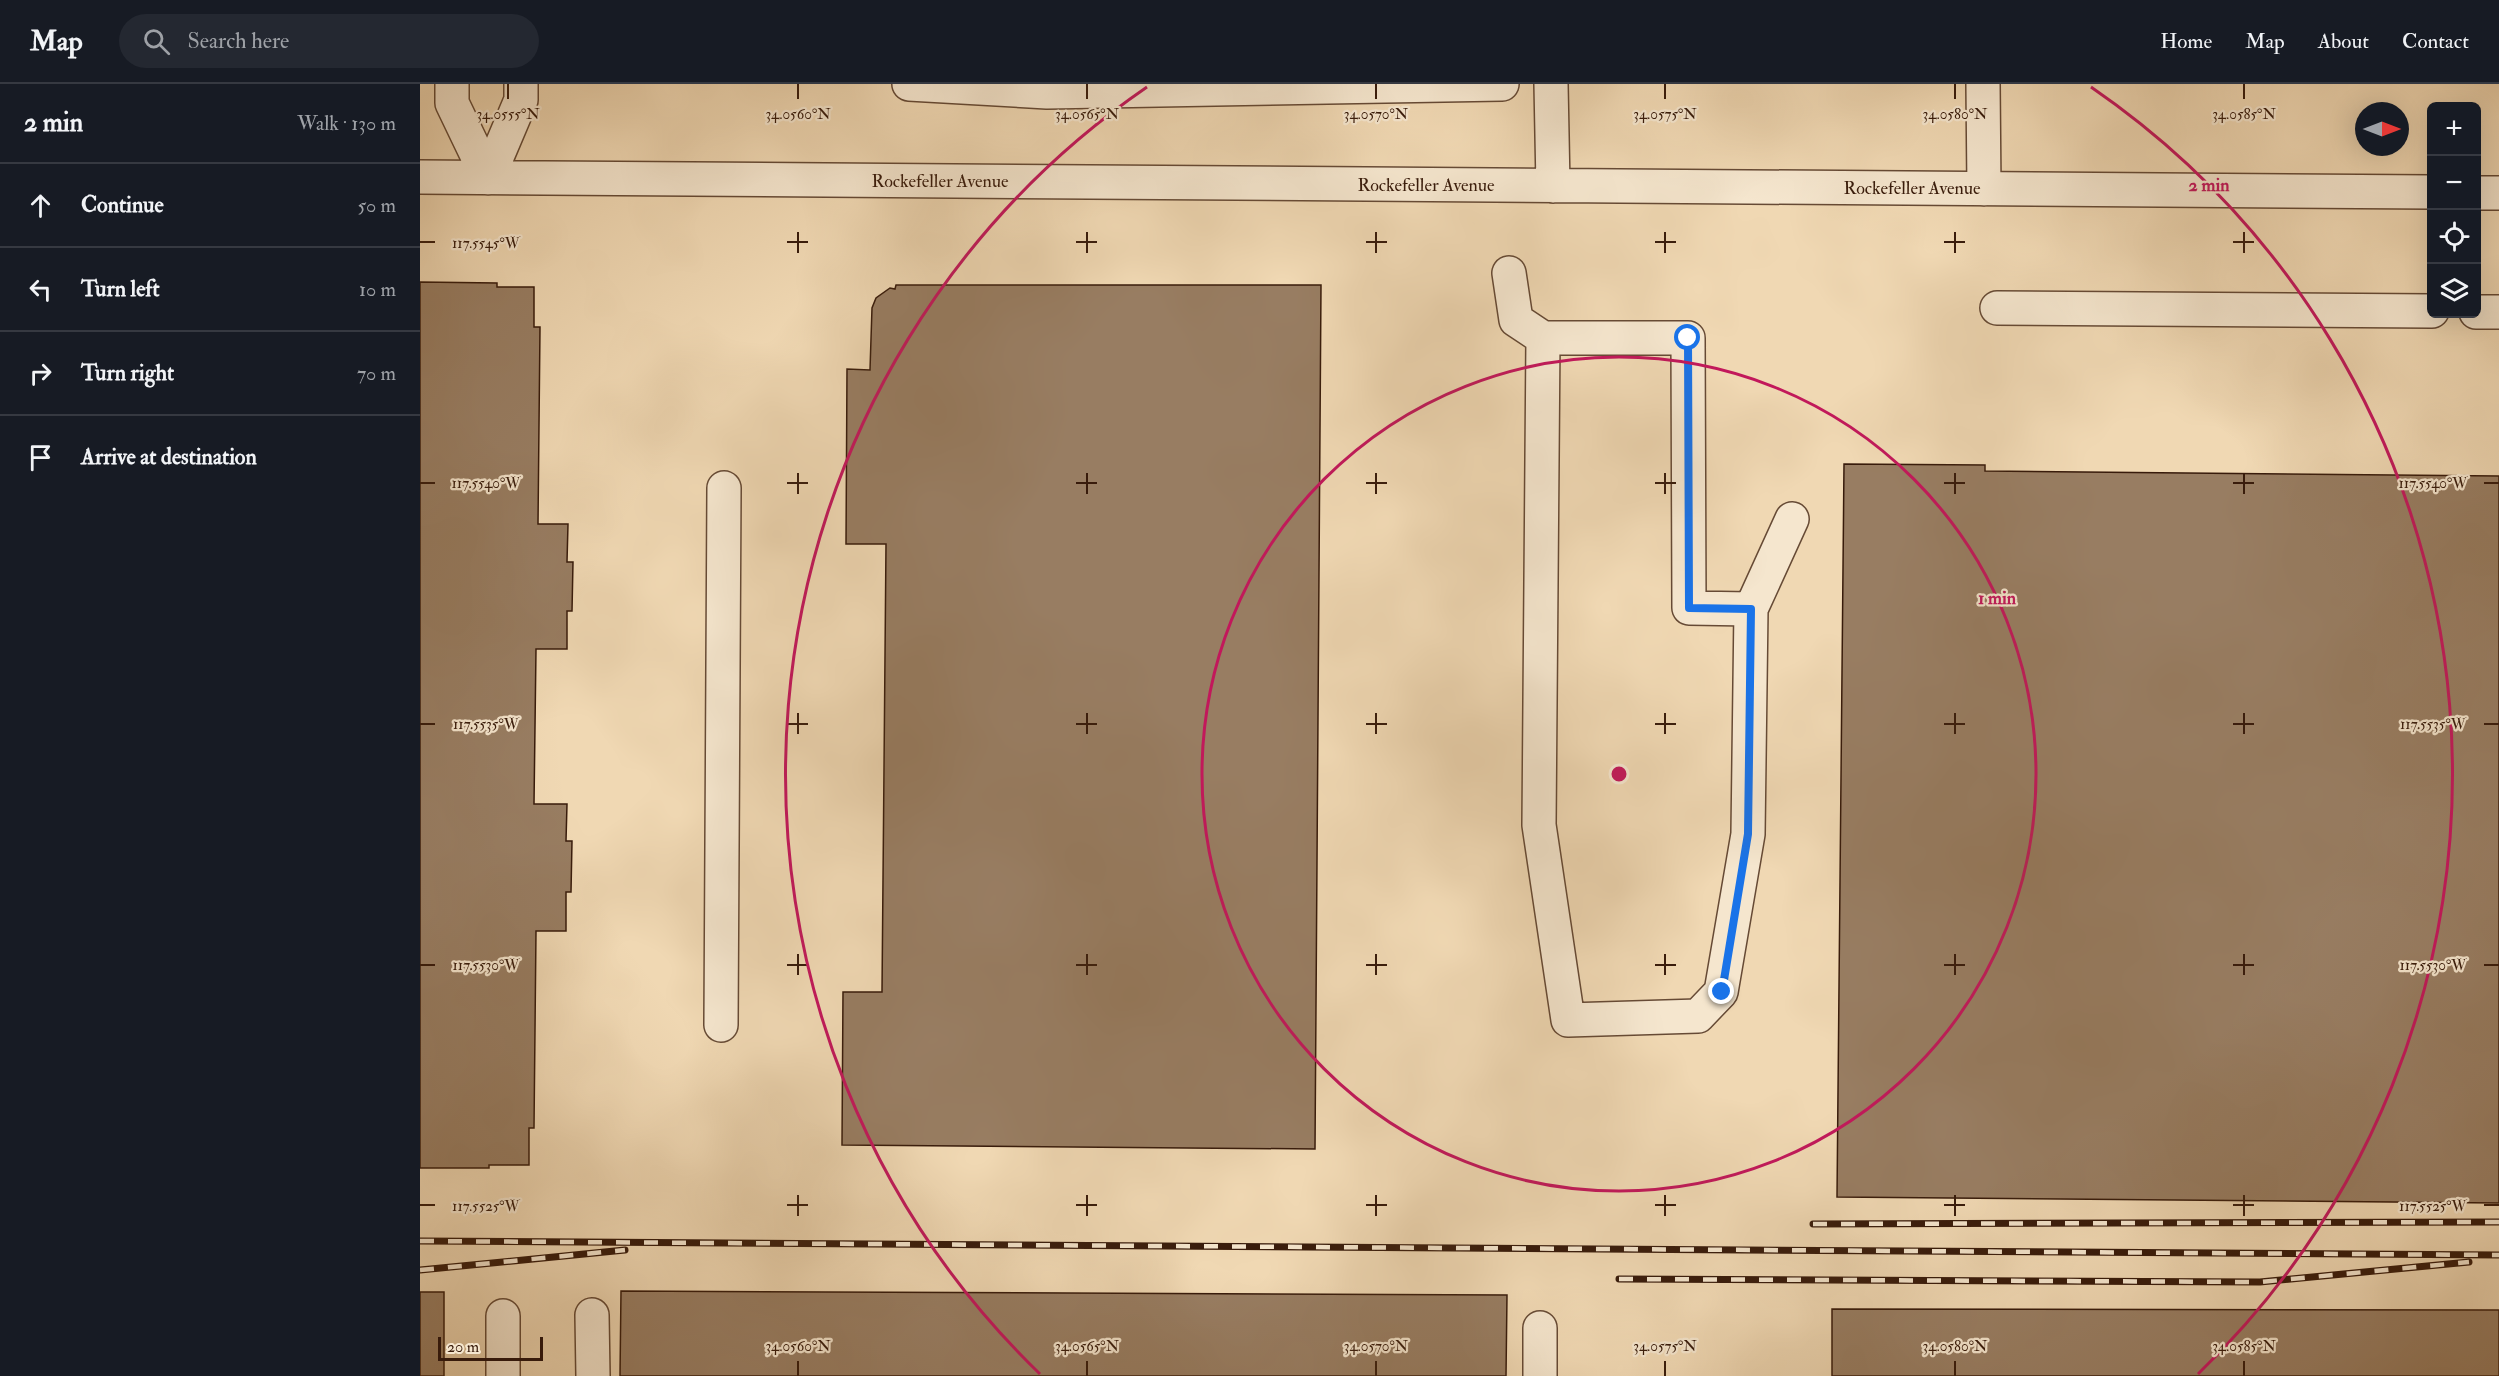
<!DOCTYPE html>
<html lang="en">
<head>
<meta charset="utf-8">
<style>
	:root { --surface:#171b24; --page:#242831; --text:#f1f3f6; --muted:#9ea1a6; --line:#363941 }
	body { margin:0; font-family:"IM FELL Double Pica",serif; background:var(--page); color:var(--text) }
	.controls { position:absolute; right:18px; top:18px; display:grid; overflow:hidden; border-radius:9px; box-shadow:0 6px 24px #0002 }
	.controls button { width:54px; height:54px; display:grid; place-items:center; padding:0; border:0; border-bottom:2px solid var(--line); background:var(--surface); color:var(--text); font:30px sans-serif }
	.compass { position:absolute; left:1935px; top:18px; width:54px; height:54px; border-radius:50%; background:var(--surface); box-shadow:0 6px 24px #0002; rotate:90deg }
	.scale { position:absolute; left:18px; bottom:15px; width:105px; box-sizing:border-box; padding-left:6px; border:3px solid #381b0b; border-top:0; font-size:16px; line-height:21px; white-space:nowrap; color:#381b0b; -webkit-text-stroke:4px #f5e6ce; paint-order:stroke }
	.stop { position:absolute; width:18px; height:18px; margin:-14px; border:4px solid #1a73e8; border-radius:50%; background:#fff }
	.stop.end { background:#1a73e8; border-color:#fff; box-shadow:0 2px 6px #0008 }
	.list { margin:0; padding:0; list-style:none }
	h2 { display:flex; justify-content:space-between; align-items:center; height:78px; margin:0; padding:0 24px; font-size:26px }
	h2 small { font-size:20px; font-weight:400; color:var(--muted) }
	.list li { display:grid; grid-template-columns:39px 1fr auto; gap:18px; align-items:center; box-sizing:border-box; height:84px; padding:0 24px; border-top:2px solid var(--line) }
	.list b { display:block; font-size:22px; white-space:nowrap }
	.list em { font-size:20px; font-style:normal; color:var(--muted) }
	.icon { flex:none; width:33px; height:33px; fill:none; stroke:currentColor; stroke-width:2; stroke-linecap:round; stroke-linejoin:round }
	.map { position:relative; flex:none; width:2079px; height:1292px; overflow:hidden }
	header { display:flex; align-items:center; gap:36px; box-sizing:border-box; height:84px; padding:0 30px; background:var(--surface); border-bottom:2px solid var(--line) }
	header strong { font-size:28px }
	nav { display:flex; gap:33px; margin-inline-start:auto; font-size:21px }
	.search { width:420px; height:54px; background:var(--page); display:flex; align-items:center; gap:15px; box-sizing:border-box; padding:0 21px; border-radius:33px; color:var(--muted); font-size:22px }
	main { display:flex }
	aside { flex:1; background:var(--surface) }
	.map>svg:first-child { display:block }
	.building { fill:#987d62; stroke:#381b0b; stroke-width:1.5 }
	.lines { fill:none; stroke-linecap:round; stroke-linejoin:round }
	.minor-casing { stroke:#664a35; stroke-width:36 }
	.minor { stroke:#f5e6ce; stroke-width:33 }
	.rail-casing { stroke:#381b0b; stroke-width:7 }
	.rail { stroke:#f5e6ce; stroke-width:4.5; stroke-dasharray:14; stroke-linecap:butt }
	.route { stroke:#1a73e8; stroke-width:8 }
	.ticks { fill:none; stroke:#381b0b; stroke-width:2 }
	.ring { fill:none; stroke:#c2185b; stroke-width:3 }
	.labels { text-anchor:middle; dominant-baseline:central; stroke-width:4.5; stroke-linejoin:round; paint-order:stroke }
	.street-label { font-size:18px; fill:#381b0b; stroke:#f5e6ce }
	.ticks-label { font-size:15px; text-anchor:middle; fill:#381b0b; stroke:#f5e6ce; stroke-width:4.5; stroke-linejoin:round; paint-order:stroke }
	.centre { fill:#c2185b; stroke:#f5e6ce; stroke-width:3 }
	.ring-label { font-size:18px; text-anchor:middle; font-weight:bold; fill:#c2185b; stroke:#f5e6ce; stroke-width:4.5; stroke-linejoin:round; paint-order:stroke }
</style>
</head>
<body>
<header>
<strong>Map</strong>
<div class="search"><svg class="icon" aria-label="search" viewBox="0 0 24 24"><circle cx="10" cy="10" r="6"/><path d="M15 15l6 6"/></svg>Search here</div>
<nav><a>Home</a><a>Map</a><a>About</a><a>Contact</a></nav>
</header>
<main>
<aside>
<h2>2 min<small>Walk · 130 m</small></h2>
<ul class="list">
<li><svg class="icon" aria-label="ahead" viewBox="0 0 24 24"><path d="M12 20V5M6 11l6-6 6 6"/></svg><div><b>Continue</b></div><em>50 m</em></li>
<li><svg class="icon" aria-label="left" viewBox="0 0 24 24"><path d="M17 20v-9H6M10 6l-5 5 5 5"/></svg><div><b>Turn left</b></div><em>10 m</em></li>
<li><svg class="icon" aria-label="right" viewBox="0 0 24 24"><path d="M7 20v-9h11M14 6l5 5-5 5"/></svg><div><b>Turn right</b></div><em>70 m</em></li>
<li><svg class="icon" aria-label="arrive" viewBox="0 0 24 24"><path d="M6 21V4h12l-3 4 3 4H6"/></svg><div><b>Arrive at destination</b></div></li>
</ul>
</aside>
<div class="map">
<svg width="2079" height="1292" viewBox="0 0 2079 1292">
	<rect width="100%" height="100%" fill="#f0d8b3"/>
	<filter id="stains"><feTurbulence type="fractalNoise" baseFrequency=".00333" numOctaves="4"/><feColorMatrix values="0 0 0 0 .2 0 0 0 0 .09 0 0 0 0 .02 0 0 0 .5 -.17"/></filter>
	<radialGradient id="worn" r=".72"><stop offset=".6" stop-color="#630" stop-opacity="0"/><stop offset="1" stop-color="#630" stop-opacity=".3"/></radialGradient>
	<path class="building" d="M0,198L77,199V203H114V243H120L118,440H148L147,478H153L152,527H147V565H116L114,720H147L146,757H152L151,808H146V847H116L114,1044H109V1081H69V1084H0Z
		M476,201H901L895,1065L422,1061L423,908H462L466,460H426L427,285L450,286L452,224L456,214L470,204L475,205Z
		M1424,380L1565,381V387L2079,392V1119L1417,1113Z
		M201,1207L1087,1211L1086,1292H200Z
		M0,1208H24V1292H0Z
		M1412,1225L2079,1226V1292H1412Z"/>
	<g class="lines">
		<defs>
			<path id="minor" d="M32,0V19L68,94
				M489,0L627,8L1082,0
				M1131,0L1133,102
				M1563,0L1564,105
				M0,93L2012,108
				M68,94L101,16V0
				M2056,109H2079
				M1089,189L1096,236L1123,254L1119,741L1148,936L1278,932L1301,908L1328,750L1331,525L1372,435
				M1577,224L2012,227
				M2056,228H2079
				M1123,254H1268L1269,524L1331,525
				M301,941L304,404
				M172,1231L173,1292
				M83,1232V1292
				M1120,1292V1244"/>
		</defs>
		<use href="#minor" class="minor-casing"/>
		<use href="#minor" class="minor"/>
		<defs>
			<path id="rail" d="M1393,1140L2079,1138
				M0,1157L2079,1171
				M0,1186L205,1166
				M1199,1195L1840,1198L2049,1178"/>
		</defs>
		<use href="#rail" class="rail-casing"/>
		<use href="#rail" class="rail"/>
	</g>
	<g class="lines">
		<path class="route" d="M1268,254L1269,524L1331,525L1328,750L1302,908"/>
	</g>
	<path class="ticks" d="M88,0V15M378,0V15M667,0V15M956,0V15M1245,0V15M1535,0V15M1824,0V15M378,148V169M667,148V169M956,148V169M1245,148V169M1535,148V169M1824,148V169M0,158H15M367,158H388M656,158H677M946,158H967M1235,158H1256M1524,158H1545M1813,158H1834M378,389V410M667,389V410M956,389V410M1245,389V410M1535,389V410M1824,389V410M0,399H15M367,399H388M656,399H677M946,399H967M1235,399H1256M1524,399H1545M1813,399H1834M2064,399H2079M378,629V650M667,629V650M956,629V650M1245,629V650M1535,629V650M1824,629V650M0,640H15M367,640H388M656,640H677M946,640H967M1235,640H1256M1524,640H1545M1813,640H1834M2064,640H2079M378,870V891M667,870V891M956,870V891M1245,870V891M1535,870V891M1824,870V891M0,881H15M367,881H388M656,881H677M946,881H967M1235,881H1256M1524,881H1545M1813,881H1834M2064,881H2079M378,1111V1132M667,1111V1132M956,1111V1132M1245,1111V1132M1535,1111V1132M1824,1111V1132M0,1121H15M367,1121H388M656,1121H677M946,1121H967M1235,1121H1256M1524,1121H1545M1813,1121H1834M2064,1121H2079M378,1277V1292M667,1277V1292M956,1277V1292M1245,1277V1292M1535,1277V1292M1824,1277V1292"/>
	<g class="ring">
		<circle cx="1199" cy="690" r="417"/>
		<path d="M620 1290A834 834 0 0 1 727 3M1671 3A834 834 0 0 1 1778 1290"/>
	</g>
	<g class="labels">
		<g class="street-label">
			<text x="520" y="97">Rockefeller Avenue</text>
			<text x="1006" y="101">Rockefeller Avenue</text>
			<text x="1492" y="104">Rockefeller Avenue</text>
		</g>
	</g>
	<g class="ticks-label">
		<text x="88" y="35">34.0555°N</text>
		<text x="378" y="35">34.0560°N</text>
		<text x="667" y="35">34.0565°N</text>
		<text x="956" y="35">34.0570°N</text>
		<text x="1245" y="35">34.0575°N</text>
		<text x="1535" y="35">34.0580°N</text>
		<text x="1824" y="35">34.0585°N</text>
		<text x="66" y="164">117.5545°W</text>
		<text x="2013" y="404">117.5540°W</text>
		<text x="66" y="404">117.5540°W</text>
		<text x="2013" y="645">117.5535°W</text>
		<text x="66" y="645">117.5535°W</text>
		<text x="2013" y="886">117.5530°W</text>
		<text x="66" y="886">117.5530°W</text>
		<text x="2013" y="1127">117.5525°W</text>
		<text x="66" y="1127">117.5525°W</text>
		<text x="378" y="1267">34.0560°N</text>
		<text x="667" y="1267">34.0565°N</text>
		<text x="956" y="1267">34.0570°N</text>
		<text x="1245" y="1267">34.0575°N</text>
		<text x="1535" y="1267">34.0580°N</text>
		<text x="1824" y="1267">34.0585°N</text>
	</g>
	<circle cx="1199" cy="690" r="9" class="centre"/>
	<g class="ring-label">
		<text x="1789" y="107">2 min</text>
		<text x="1577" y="520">1 min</text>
	</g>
	<rect width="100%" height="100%" filter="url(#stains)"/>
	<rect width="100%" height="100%" fill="url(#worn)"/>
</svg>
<div class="controls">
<button>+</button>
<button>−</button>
<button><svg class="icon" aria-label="locate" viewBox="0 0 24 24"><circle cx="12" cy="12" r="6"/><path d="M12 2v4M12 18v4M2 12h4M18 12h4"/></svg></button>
<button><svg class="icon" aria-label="layers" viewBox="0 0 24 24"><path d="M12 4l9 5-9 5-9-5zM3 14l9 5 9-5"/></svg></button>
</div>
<svg class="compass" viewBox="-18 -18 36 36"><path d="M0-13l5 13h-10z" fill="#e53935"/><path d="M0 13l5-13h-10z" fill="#9ea1a6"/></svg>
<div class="scale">20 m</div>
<div class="stop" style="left:1268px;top:254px"></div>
<div class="stop end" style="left:1302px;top:908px"></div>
</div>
</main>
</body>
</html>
